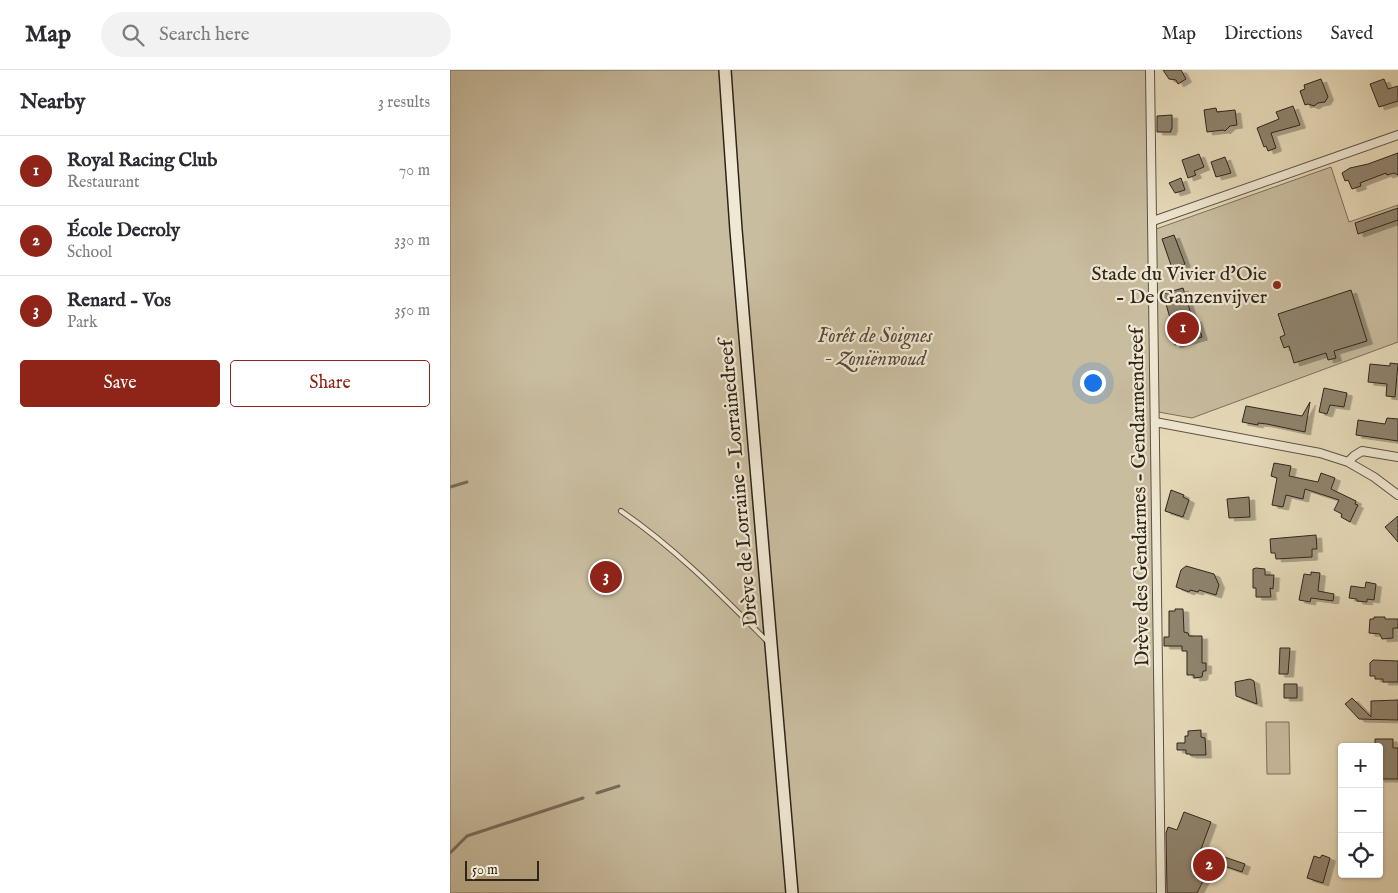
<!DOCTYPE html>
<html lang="en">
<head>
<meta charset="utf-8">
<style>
	:root { --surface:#fff; --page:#f2f2f3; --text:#2b2b33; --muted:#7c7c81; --line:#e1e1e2; --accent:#8f2418 }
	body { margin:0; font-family:"IM FELL English",serif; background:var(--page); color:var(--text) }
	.controls { position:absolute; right:15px; bottom:15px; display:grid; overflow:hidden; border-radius:5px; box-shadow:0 1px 4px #0004 }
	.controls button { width:45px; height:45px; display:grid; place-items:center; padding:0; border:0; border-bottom:1px solid var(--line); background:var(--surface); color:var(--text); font:25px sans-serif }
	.scale { position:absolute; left:15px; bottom:12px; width:74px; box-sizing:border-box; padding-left:5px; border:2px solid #2f241a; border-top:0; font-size:14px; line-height:18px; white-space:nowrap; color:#2f241a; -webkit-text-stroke:4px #f0e8d3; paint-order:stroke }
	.you { position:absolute; left:642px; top:312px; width:18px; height:18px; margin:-12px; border:4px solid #fff; border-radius:50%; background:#1a73e8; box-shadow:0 0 0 8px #1a73e833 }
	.badge { display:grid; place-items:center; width:32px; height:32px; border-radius:50%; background:var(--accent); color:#fff; font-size:16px; font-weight:700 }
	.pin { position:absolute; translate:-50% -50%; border:2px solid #fff; box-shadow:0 1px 5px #0006 }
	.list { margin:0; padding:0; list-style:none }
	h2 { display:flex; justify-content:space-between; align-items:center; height:65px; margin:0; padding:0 20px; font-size:21px }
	h2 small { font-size:16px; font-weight:400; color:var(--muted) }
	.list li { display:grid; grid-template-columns:32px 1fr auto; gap:15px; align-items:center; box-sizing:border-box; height:70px; padding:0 20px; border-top:1px solid var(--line) }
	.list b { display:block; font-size:19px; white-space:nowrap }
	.list p { margin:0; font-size:16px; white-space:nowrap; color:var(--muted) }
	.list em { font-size:16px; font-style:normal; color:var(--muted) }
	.actions { display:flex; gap:10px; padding:15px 20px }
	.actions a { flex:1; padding:11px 0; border:1px solid var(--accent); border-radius:5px; text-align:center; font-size:18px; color:var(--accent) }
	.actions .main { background:var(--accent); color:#fff }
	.icon { flex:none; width:28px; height:28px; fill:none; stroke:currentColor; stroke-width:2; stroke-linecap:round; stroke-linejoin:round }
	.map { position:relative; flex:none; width:948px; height:823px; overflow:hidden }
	header { display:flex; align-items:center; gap:30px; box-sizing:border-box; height:70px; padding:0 25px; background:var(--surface); border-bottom:1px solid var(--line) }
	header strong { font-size:24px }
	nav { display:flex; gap:28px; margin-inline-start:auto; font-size:18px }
	.search { width:350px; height:45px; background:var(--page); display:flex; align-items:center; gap:12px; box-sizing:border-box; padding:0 18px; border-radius:28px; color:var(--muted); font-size:19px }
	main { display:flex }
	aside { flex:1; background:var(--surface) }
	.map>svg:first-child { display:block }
	.green { fill:#c9bda0; stroke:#7c705d }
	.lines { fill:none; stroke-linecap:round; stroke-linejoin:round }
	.stream { stroke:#786d5a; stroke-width:3 }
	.building { fill:#8f846e; stroke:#2f241a; filter:url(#shadow) }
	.service-casing { stroke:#5d5242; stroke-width:6 }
	.minor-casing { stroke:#5d5242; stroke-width:10 }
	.secondary-casing { stroke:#2f241a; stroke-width:14 }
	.service { stroke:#f0e8d3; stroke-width:4 }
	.minor { stroke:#f0e8d3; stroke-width:8 }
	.secondary { stroke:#f0e8d3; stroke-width:11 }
	.poi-dot { fill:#8f2418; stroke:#f0e8d3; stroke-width:2 }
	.labels { text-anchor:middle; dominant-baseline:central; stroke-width:4.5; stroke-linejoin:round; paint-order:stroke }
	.poi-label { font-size:20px; fill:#2f241a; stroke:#f0e8d3; text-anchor:end }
	.park-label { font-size:20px; font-style:italic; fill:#564a3c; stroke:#f0e8d3 }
	.street-label { font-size:20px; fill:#2f241a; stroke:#f0e8d3 }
</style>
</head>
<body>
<header>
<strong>Map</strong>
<div class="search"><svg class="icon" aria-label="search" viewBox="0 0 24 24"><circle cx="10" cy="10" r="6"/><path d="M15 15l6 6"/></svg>Search here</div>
<nav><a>Map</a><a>Directions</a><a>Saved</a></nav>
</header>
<main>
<aside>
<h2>Nearby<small>3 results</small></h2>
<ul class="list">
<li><span class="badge">1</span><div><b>Royal Racing Club</b><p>Restaurant</p></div><em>70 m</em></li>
<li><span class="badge">2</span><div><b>École Decroly</b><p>School</p></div><em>330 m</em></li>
<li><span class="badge">3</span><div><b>Renard - Vos</b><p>Park</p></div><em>350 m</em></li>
</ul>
<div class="actions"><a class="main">Save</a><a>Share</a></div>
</aside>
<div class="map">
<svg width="948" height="823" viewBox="0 0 948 823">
	<defs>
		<filter id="shadow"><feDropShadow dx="5.5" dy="3" stdDeviation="0" flood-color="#0004"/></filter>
	</defs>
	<rect width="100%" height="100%" fill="#e8dcbb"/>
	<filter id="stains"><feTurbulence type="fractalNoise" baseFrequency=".004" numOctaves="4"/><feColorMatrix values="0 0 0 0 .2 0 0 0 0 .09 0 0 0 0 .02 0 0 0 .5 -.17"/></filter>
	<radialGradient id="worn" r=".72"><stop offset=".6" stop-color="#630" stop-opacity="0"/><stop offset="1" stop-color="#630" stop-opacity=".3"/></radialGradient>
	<path class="green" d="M0,0H698L710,823H0Z
		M881,97L899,152L948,135V272L742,348L708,342L706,159Z
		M816,652H839L840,704H817Z"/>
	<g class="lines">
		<path class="stream" d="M0,417L17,412
			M147,723L169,716
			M0,783L17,766L133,728"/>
	</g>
	<path class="building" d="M713,0H731L736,9L728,14L726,10L719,9Z
		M871,9L878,27L875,32L868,33L864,36L858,34L855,35L850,21L855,19L854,15Z
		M934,9L938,19L948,16V31L929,37L920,14Z
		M843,36L850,55L821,63L826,78L818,81L816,76L814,77L807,58L829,49L826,42Z
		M766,38L767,42L785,40L787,55L780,56L775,61L773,60L757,62L754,40Z
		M722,45V59H721V62H707V46Z
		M948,83V105L944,103L937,105L936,103L910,113L911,116L902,119L898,110L895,111L892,103L900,98L918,94Z
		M749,84L754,97L744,101L746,105L738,108L732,90Z
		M775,87L781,103L766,107L761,92Z
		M731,108L735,120L725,123L719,113Z
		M948,138V150L908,164L905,153Z
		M724,165L735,194L722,198L712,169Z
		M733,218L743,250L746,249L752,267L725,275L720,259L723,258L713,224Z
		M901,220L917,271L884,281L886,288L878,290L876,283L844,293L839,276L834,278L830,267L835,265L828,244Z
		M940,293L948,294L945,327L936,326L937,314L918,312L920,294L940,296Z
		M874,318L897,323L894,337L880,335L877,344L869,342Z
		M860,332L855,362L817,354L808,353V355L792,352L796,336L852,346Z
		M937,348L948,349V371L906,365L908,350L935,354Z
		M824,393L841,396L839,406L868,412L871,403L885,408L881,419L906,431L905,434L908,435L900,452L891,447L892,444L884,440L889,430L855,419L853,429L836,425L833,437L822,435L827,408L821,406Z
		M721,420L734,425L733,427L739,430L733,447L715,441Z
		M799,427L800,447L779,448L777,429Z
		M948,446V472L935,457Z
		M866,465L867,479H862V487L826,489L825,483H821L820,469Z
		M736,496L764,504L769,515L766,525L749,520L748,522L740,520L739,522L726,517L731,500Z
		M806,498L815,499V505H824L823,519L820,518L821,527H806V518H803V499Z
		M861,502L870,503L868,521L884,524L883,531L861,528L860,532L849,530L854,504L861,505Z
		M916,512L926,514L924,530L917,529V532L907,531V529L899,528L901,516L915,518Z
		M725,539H733L734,562L738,563L739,566H752V593H756V601H753L752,607L744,608V605H737V581H732V576H714V567H719V541H725Z
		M924,547H935V549H948V558H943V568L932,569L930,564L919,563L920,549H924Z
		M830,578H840L838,604H829Z
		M923,590L948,591V612H933V609H925V606H920V593Z
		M800,609L804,611L807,634L786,626L785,612Z
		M834,614H847V628H834Z
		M902,628L921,647V631L948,630V650L909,649L895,634Z
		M751,660V667L755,668L756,685H740V684H736V680H727V673H735V666H738V661Z
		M925,669H943V678H948V709H929V677H925Z
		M734,742L761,752L751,779L795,794L792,802L754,789L757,803L747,823H717L716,763L718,757L727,760Z
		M872,785L880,788L873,813L857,808L864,786L870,788Z"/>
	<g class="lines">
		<defs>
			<path id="service" d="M171,441C225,478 271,525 317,571"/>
			<path id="minor" d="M700,0L711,823
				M703,151L948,65
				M705,352L870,383L898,392L924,407L948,425
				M898,392L904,386L912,381L948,387"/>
			<path id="secondary" d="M275,0L286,160L342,823"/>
		</defs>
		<use href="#service" class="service-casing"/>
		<use href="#minor" class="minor-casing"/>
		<use href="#secondary" class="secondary-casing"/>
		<use href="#service" class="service"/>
		<use href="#minor" class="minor"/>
		<use href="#secondary" class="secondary"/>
	</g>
	<circle class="poi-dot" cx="827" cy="215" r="5"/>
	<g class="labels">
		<g class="poi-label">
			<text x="817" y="204">Stade du Vivier d'Oie<tspan x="817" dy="23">- De Ganzenvijver</tspan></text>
		</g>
		<g class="park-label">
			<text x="425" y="266">Forêt de Soignes<tspan x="425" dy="23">- Zoniënwoud</tspan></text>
		</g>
		<g class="street-label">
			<text transform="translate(289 413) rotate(-95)">Drève de Lorraine - Lorrainedreef</text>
			<text transform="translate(690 427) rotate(-91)">Drève des Gendarmes - Gendarmendreef</text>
		</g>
	</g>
	<rect width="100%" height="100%" filter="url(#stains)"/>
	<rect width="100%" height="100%" fill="url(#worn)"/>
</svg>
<div class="controls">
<button>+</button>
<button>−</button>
<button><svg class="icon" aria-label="locate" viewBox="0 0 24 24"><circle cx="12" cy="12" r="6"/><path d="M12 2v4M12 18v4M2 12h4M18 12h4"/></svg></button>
</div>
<div class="scale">50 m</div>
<div class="you"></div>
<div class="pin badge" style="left:733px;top:258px">1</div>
<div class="pin badge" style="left:759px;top:795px">2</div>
<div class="pin badge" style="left:156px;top:507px">3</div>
</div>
</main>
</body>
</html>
